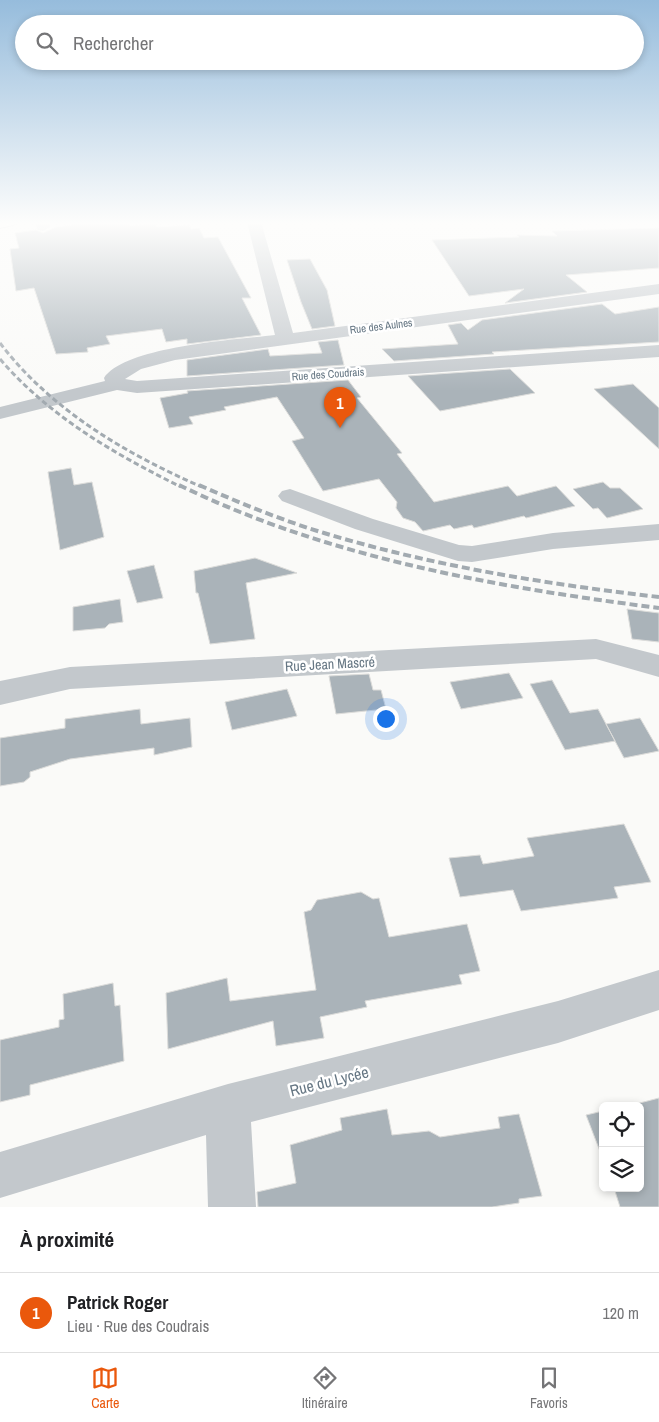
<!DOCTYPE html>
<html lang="fr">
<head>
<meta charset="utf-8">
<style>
	:root { --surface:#fff; --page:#f2f2f2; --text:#202124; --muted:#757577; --line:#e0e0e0; --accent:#ea580c }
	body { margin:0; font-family:"Archivo Narrow",sans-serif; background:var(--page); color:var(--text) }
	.controls { position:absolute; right:15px; bottom:15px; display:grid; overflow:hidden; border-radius:8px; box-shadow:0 2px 8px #0003 }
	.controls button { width:45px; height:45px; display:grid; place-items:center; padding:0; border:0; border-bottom:1px solid var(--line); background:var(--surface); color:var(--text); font:25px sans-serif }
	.you { position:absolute; left:385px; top:718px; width:18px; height:18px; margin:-12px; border:4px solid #fff; border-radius:50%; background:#1a73e8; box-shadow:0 0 0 8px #1a73e833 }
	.badge { display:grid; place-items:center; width:32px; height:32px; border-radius:50%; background:var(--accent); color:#fff; font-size:16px; font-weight:700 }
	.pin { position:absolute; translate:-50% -41px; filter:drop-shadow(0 1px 2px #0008) }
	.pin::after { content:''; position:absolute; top:26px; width:18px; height:15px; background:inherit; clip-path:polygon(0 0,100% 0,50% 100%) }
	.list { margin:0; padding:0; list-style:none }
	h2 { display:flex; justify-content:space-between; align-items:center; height:65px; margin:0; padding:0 20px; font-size:21px }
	h2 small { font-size:16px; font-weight:400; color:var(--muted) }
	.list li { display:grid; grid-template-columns:32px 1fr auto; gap:15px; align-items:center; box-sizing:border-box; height:80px; padding:0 20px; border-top:1px solid var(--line) }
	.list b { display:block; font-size:19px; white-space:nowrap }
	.list p { margin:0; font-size:16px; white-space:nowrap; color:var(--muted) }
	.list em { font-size:16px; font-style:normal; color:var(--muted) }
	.icon { flex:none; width:28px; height:28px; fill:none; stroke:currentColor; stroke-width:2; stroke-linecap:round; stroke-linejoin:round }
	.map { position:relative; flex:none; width:659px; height:1207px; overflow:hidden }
	.search { position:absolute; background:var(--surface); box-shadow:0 2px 8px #0003; left:15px; right:15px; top:15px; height:55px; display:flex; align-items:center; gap:12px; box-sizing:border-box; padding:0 18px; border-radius:28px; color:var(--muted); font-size:19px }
	.sheet { height:145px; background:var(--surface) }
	nav { display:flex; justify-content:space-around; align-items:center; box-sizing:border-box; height:70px; border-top:1px solid var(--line); background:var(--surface); font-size:14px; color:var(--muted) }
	nav a { display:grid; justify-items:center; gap:2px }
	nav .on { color:var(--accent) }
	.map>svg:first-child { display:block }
	.building { fill:#aab3b9; stroke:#dcdcda }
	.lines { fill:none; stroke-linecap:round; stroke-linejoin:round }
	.major-casing { stroke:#b5babe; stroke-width:2 }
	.minor { fill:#c3c8cc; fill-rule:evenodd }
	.major { fill:#fff; fill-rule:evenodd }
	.rail-far1 { stroke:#a2aab0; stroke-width:3; stroke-dasharray:5.5 3; stroke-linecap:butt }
	.rail { stroke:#a2aab0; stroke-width:4; stroke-dasharray:8 4; stroke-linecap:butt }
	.labels { text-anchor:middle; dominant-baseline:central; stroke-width:5; stroke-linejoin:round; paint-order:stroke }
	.far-street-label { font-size:11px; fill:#657683; stroke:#fff }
	.street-label { font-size:14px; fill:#657683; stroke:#fff }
	.near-street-label { font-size:16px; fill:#657683; stroke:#fff }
</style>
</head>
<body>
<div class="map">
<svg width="659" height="1207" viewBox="0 0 659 1207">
	<rect width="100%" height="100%" fill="#fafaf8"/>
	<path class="building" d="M101,222H127L129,226L156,224L157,227L189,225L191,229L199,228L204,238L218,237L251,298H242L261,335L187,344V339L166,342L162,329L106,336L110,344L87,348L88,352L56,354L34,288L16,291L10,249L19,248L15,233L36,230L43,233L56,227Z
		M659,228V268L566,275L587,292L505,303L524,289L469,296L432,240L519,237L517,235L557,236L552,231Z
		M310,259L327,290L335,326L312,329L301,302L287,260Z
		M602,304L615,314L659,307V342L492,352L494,354L394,361L382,349L458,344L448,325L461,323L468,330L482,320Z
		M338,340L344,365L187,376V360L268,349L270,356L322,353L318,342Z
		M510,369L535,393L440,411L408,376Z
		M348,380L361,397L357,398L402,453L397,454L434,502L508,486L517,496L556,486L575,506L526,518L524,516L474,528L472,525L454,529L450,525L423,531L415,522L403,518L396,508L397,502L379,479L323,491L292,441L304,438L277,397L224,407L226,410L189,417L193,424L169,428L160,398L188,393L187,391Z
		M633,384L659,408V449L594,389Z
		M71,468L74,485L92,482L104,537L60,550L48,472Z
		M603,482L610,488H620L643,509L607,518L598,508L593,509L573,489Z
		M255,558L297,573L246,583L255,639L210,644L198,593H196L194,571Z
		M154,565L163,598L137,603L127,571Z
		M120,599L123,622L109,624L105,628L73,631V607Z
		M627,609L659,613V642L632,639Z
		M509,673L523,698L461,709L450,682Z
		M369,674L373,690H381L386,709L336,714L329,676Z
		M552,680L570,713L598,709L615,741L565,750L530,684Z
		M287,689L297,716L232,730L225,702Z
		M140,709L141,724L190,718L192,747L154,755V748L70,759L30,772V777L24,782L0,786V738L65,728V719Z
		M640,718L659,751L624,758L606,724Z
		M624,824L651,882L614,887L618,898L521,911L513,890L460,897L449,858L480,855L483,864L534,856L527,838Z
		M361,892L373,899L379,898L389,937L467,924L480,971L459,975L462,984L365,1001L367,1007L320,1017L324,1038L276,1046L273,1021L168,1049L166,993L227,978L230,1001L316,990L304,912L311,910L317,900Z
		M113,983L115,1006L120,1005L124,1061L30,1085V1095L0,1102V1040L59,1027V1020L64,1019L63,994Z
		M659,1098V1207H620L614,1188H640V1106H628Z
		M387,1109L392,1135L429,1131L440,1137L500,1128L498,1117L519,1114L542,1196L519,1199V1203L492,1207H258L257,1192L296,1183L290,1145L342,1130L340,1118Z
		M603,1111V1159L586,1115Z"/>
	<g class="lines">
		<defs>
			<path id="major" d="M0,222H15L13,225L0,228Z"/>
		</defs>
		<use href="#major" class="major-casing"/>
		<path class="minor" d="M34,222H48L50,227L43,231L38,230Z
			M247,222H261L293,333L659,284V294L175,360L141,369L125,379L137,381L659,345V357L137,393L117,390L0,419V407L105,381L104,378C126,346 236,340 275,335Z
			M290,489L373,519L459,545L472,546L553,533L659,524V540L553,549L472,562L458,561L355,529L282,501L278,496L282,491Z
			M596,639L659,655V677L596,659L70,689L0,705V681L70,667Z
			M659,970V1010L558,1043L251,1122L256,1207H208L206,1135L0,1198V1152L228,1084L558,1001Z"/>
		<use href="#major" class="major"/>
		<path class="rail-far1" d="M0,343C51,410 126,454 202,487
			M0,359C50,417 113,453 181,487"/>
		<path class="rail" d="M179,485C329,558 495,587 659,608
			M199,485C240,503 281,520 324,533C433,566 546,584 659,597"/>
	</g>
	<linearGradient id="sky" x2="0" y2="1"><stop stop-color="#96bcdc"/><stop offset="0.57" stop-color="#fdfdfc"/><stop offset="1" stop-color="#fdfdfc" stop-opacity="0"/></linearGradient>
	<rect width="659" height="391" fill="url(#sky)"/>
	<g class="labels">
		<g class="far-street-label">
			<text transform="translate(381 326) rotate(-7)">Rue des Aulnes</text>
			<text transform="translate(328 374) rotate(-4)">Rue des Coudrais</text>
		</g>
		<g class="street-label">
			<text transform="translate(330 664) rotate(-3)">Rue Jean Mascré</text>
		</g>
		<g class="near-street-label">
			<text transform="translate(329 1081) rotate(-14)">Rue du Lycée</text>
		</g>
	</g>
</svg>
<div class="controls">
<button><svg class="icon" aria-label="locate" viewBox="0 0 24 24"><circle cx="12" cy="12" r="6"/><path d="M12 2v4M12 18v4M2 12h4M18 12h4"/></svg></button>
<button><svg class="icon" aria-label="layers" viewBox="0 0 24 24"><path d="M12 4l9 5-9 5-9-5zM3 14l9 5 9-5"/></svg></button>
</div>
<div class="you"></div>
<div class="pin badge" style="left:340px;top:428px">1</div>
<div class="search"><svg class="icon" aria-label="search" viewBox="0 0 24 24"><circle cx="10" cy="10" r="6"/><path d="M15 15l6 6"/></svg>Rechercher</div>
</div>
<section class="sheet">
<h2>À proximité<small></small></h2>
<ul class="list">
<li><span class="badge">1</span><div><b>Patrick Roger</b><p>Lieu · Rue des Coudrais</p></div><em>120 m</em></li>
</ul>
</section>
<nav>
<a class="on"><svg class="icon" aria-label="map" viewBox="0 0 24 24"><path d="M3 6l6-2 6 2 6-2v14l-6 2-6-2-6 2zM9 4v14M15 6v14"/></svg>Carte</a>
<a><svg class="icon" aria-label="directions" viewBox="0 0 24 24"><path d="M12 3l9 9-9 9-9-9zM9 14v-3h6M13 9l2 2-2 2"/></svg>Itinéraire</a>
<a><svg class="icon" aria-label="saved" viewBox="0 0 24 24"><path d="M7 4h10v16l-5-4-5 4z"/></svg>Favoris</a>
</nav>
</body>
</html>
